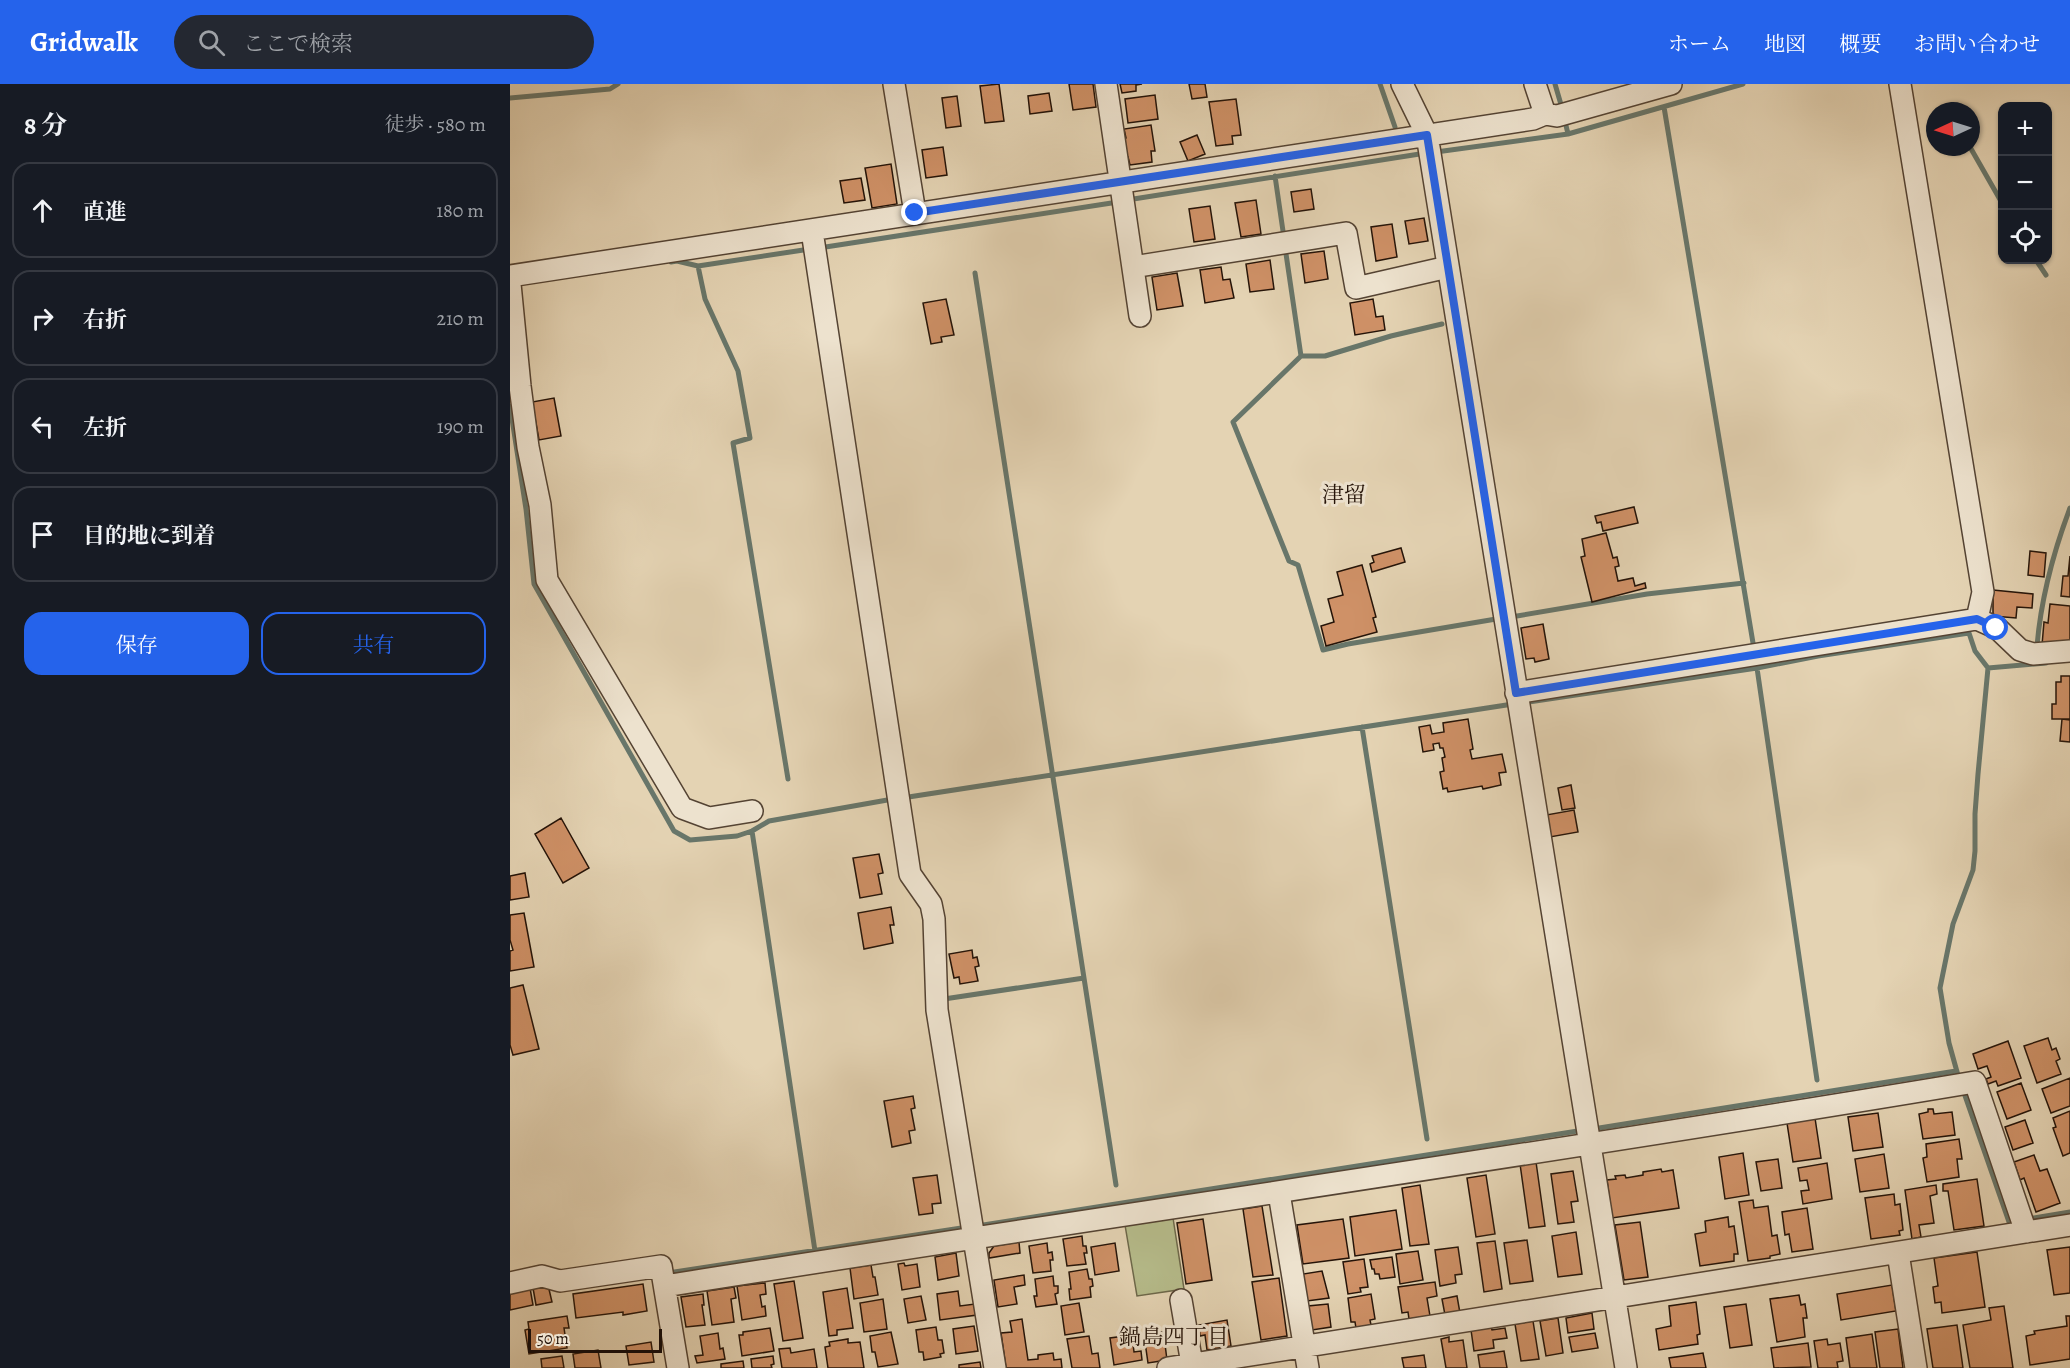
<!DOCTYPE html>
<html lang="ja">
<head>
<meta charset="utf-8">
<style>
	:root { --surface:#171b24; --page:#242831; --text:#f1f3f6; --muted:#9ea1a6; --line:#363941; --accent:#2563eb }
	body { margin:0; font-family:Alegreya,"Noto Serif JP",serif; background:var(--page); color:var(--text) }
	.controls { position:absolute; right:18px; top:18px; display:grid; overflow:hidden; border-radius:12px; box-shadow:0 2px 4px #0004 }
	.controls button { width:54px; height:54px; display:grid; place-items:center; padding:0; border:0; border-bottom:2px solid var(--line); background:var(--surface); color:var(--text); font:30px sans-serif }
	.compass { position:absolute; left:1416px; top:18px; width:54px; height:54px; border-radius:50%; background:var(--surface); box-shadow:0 2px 4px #0004; rotate:266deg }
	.scale { position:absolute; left:18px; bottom:15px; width:134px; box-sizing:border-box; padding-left:6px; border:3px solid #241308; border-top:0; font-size:16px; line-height:21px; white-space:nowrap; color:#241308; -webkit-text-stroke:4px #ede2ce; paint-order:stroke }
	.stop { position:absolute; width:18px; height:18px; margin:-14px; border:4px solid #2563eb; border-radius:50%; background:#fff }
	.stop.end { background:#2563eb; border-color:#fff; box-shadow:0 2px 6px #0008 }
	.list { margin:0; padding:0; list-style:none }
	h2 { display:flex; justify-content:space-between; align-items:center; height:78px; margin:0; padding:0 24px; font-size:26px }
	h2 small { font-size:20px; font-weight:400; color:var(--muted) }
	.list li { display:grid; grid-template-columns:39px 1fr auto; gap:18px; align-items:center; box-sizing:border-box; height:96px; margin:0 12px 12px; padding:0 12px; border:2px solid var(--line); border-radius:18px }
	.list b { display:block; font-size:22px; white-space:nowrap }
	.list em { font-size:20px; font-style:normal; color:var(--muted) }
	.actions { display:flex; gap:12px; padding:18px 24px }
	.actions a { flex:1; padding:14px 0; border:2px solid var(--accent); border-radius:18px; text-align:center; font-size:21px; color:var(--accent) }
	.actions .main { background:var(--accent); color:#fff }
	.icon { flex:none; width:33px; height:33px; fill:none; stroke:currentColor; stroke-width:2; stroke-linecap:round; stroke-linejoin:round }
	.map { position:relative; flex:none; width:1560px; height:1284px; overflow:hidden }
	header { display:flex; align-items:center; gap:36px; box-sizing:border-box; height:84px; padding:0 30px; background:var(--accent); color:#fff }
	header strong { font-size:28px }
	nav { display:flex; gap:33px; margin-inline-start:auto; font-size:21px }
	.search { width:420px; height:54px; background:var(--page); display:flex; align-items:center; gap:15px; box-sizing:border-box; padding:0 21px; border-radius:33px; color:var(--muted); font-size:22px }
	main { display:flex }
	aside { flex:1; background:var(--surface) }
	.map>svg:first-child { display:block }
	.green { fill:#b6bc8b; stroke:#6d684a; stroke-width:1.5 }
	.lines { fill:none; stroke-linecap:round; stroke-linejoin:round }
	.stream { stroke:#68766a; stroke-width:5 }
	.building { fill:#cf9167; stroke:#241308; stroke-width:1.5 }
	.minor-casing { stroke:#544333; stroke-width:24 }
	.minor { stroke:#ede2ce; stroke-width:21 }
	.route { stroke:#2563eb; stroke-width:8 }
	.labels { text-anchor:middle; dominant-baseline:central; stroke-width:6; stroke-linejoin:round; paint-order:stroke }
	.neighbourhood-label { font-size:22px; fill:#241308; stroke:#ede2ce }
</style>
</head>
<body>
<header>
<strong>Gridwalk</strong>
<div class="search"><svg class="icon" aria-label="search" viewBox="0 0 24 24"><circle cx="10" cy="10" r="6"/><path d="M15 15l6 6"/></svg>ここで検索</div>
<nav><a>ホーム</a><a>地図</a><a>概要</a><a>お問い合わせ</a></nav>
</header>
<main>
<aside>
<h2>8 分<small>徒歩 · 580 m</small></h2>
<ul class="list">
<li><svg class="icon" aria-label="ahead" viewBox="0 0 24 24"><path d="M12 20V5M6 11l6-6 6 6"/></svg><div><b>直進</b></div><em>180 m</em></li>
<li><svg class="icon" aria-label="right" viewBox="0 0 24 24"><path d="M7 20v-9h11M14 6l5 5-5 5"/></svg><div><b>右折</b></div><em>210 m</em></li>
<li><svg class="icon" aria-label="left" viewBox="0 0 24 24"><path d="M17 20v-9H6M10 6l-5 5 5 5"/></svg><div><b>左折</b></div><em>190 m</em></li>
<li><svg class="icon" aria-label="arrive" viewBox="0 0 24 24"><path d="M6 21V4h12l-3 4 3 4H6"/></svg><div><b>目的地に到着</b></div></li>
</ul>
<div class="actions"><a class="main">保存</a><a>共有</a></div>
</aside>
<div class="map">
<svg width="1560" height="1284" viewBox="0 0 1560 1284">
	<rect width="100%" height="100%" fill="#e4d3b3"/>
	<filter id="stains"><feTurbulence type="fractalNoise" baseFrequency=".00333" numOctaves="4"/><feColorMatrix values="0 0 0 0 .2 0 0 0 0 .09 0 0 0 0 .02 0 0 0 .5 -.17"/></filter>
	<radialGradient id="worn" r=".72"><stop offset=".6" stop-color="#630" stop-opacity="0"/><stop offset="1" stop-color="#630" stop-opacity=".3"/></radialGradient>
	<path class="green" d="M663,1134L674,1205L627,1212L615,1141Z"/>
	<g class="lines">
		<path class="stream" d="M870,0L885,43
			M1045,0L1052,24
			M0,14L100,5L108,0
			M1154,23L1243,559
			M1054,33L1058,50L1233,0
			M1460,63L1492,119
			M926,68L1058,50
			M765,92L774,154
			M617,116L916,69
			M775,163L791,272L723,338L779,477L788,481L813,566L838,560L992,534
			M309,164L608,118
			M1526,176L1536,191
			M161,178L167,177L188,182L300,165
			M188,182L195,215L228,287L240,354L223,359L278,695
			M465,189L606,1101
			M791,272H815L881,252L932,240
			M0,322L16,425L24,500L164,747L180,756L227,752L242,747L259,737L383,715
			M1001,533L1137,510L1234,499
			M1527,562C1531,515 1543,469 1560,424
			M1247,584L1307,996
			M1478,584L1536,579
			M1012,619L1247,584L1308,572L1459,549L1465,567L1478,584L1468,690L1465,730V767L1463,786L1443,840L1430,904L1439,959L1449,995
			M852,643L917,1055
			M392,714L1003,620
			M242,747L305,1167
			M434,915L574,894
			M1453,1006L1499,1138L1509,1137
			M1083,1045L1446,987
			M1518,1135L1560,1128
			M467,1142L1074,1046
			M158,1189L458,1143"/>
	</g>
	<path class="building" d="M489,0L494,37L475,39L470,2Z
		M559,0H583L586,23L563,26Z
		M610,0H632L626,1V7L612,9Z
		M679,0H695L697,13L682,15Z
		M539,9L542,27L520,30L518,12Z
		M645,11L648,35L618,39L615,15Z
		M447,12L451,42L436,44L432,14Z
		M726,15L731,51L722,52L723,60L706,62L699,18Z
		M641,41L645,67H641L642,78L620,81L618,73L614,74L611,55L616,54L614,45Z
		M687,51L695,70L678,77L670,58Z
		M433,63L437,91L416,94L412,66Z
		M381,80L387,120L362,124L355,84Z
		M351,94L355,116L334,119L330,97Z
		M801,105L804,125L784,128L781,108Z
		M746,116L751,150L731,153L725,119Z
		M700,122L705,155L684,158L679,125Z
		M914,134L918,157L899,160L895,137Z
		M882,140L887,173L866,177L861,143Z
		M814,167L818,195L795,199L791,170Z
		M760,176L764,205L740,208L736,180Z
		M711,183L713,196L720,195L724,214L695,219L690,186Z
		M667,189L673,222L647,226L642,193Z
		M436,215L444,251L431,253L432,258L421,260L413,219Z
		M863,215L866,233L873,232L875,246L845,251L840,219Z
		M44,314L51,352L29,356L22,318Z
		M1124,423L1128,439L1093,447L1091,438L1087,439L1085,432Z
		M1096,449L1103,474L1107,473L1109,482L1105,483L1108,497L1123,494L1125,502L1135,499L1136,504L1082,518L1071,473L1075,472L1072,455Z
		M891,464L895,478L862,488L860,480L864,478L862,472Z
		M1520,467L1536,469L1534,493L1518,491Z
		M1560,472V513L1551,512L1553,492H1558Z
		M852,481L866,533L863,534L867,548L816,562L811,542L824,538L818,515L833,511L827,488Z
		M1483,506L1523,510L1522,524L1507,523L1506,534L1483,532Z
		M1540,520L1560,522V560L1541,558L1540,562L1532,561L1534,538L1538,539Z
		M1033,540L1039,575L1025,578L1024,574L1016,575L1011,544Z
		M1551,592H1560V635H1542V620H1546V598H1551Z
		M958,635L963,665L960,666L962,675L992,670L996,688L989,689L991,701L973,705L972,702L938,708L937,704L933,705L930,688L934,687L932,674L935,673L933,664H930L929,659L923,660L924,666L913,668L909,643L920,641L922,650L934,648L933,639Z
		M1552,635L1560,636V658L1550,657Z
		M1061,701L1065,724L1052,726L1048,704Z
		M1064,726L1068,748L1040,753L1036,731Z
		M51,734L79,784L53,799L25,750Z
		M369,770L373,789L368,790L372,810L350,814L343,774Z
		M15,789L19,813L0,816V792Z
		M381,823L384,841H380L383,859L354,865L348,829Z
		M14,829L24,883L0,887V867L3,866L0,856V831Z
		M462,866L463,874L467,873L469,882L465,883L468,897L450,900L449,893L444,894L439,870Z
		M13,901L29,965L3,971L0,961V904Z
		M1538,954L1542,966L1546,964L1550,975L1546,977L1551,990L1527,999L1514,962Z
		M1498,957L1511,994L1488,1002L1486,997L1478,1000L1476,995L1481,993L1477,982L1468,985L1463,970Z
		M1560,994V1022L1541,1029L1532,1005Z
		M1511,999L1521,1026L1497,1035L1487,1008Z
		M403,1012L405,1024L401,1025L405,1046L399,1047L401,1059L382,1063L374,1017Z
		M1418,1025H1423L1424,1030L1442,1028L1445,1051L1413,1055L1409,1030L1418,1028Z
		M1560,1027V1069L1553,1072L1543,1044L1546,1043L1543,1034Z
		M1368,1029L1373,1063L1343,1067L1338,1033Z
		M1305,1034L1311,1074L1283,1078L1277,1039Z
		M1515,1036L1523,1059L1503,1066L1495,1043Z
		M1449,1055L1452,1075H1447L1449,1093L1417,1098L1413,1074L1417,1073L1416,1060Z
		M1233,1069L1239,1111L1215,1115L1209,1073Z
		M1374,1070L1379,1104L1350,1108L1345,1075Z
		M1524,1071L1530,1087L1537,1085L1550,1119L1526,1128L1514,1094L1510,1096L1504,1078Z
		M1268,1075L1272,1104L1251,1107L1246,1078Z
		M1026,1078L1035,1142L1019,1144L1010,1080Z
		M1317,1079L1322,1115L1293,1120L1291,1107L1299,1106L1297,1096L1290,1097L1288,1084Z
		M1151,1085L1152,1088L1163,1086L1169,1124L1102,1134L1097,1096L1106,1095L1105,1092L1115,1091L1116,1094L1133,1091V1088Z
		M1063,1087L1068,1117L1061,1118L1064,1138L1048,1140L1041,1090Z
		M427,1091L431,1119L422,1120L423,1129L409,1131L403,1094Z
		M976,1091L985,1150L966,1153L957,1094Z
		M1467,1095L1474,1142L1444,1146L1438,1107H1433V1100Z
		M910,1101L919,1160L900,1162L892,1104Z
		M1426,1101L1427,1110L1420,1112L1424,1139L1409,1141L1411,1153L1402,1155L1395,1106Z
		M1384,1110L1385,1121L1390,1120L1393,1146L1389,1147L1390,1151L1361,1155L1355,1114Z
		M1243,1116L1244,1124L1258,1122L1262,1152L1267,1151L1270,1170L1260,1172V1174L1238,1177L1229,1118Z
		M752,1122L763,1191L743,1193L733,1125Z
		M1297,1124L1303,1165L1282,1168L1279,1150L1275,1151L1272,1128Z
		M886,1126L892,1165L845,1172L840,1133Z
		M1218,1133L1219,1143L1224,1142L1228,1170H1224V1177L1190,1182L1185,1150L1196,1148L1195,1137Z
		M693,1135L702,1196L676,1200L667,1139Z
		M833,1135L839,1174L793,1180L787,1141Z
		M1130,1138L1138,1193L1114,1196L1105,1141Z
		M1066,1148L1072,1190L1048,1193L1042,1152Z
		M572,1152L573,1162H576L577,1169H574L576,1180L557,1182L553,1155Z
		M1017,1156L1023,1197L1000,1200L994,1159Z
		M985,1157L992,1205L974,1208L967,1159Z
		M509,1158L510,1169L479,1174V1169L484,1162Z
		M537,1159L538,1169L542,1168L543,1176H540L541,1187L523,1189L519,1162Z
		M605,1159L609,1187L585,1191L581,1163Z
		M948,1163L952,1190L945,1191L946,1199L930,1202L925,1166Z
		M1560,1163V1209L1544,1211L1537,1166Z
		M908,1167L913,1196L890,1200L886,1170Z
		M1467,1168L1475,1223L1432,1229L1431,1218L1425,1219L1423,1203L1428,1202L1424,1174Z
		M446,1169L449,1192L428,1196L425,1173Z
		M882,1173L885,1193L870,1195L869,1190H865L864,1185H862L860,1176Z
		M854,1175L858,1203L850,1204L851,1208L838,1210L833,1178Z
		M394,1179L395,1182L407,1180L410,1203L392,1206L388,1180Z
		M361,1181L363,1193H365L368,1211L344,1215L340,1184Z
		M577,1185L579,1195H582L583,1202L580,1203L581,1213L560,1216L559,1205H561L559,1188Z
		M812,1187L819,1214L797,1217L793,1190Z
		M514,1191L515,1201L504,1203L507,1220L488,1223L484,1196Z
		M543,1192L544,1202H548V1209L545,1210L547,1220L526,1223L524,1212H527L525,1195Z
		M769,1194L777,1252L751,1256L742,1198Z
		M284,1197L293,1254L273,1257L264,1200Z
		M925,1198L927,1212L917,1214L920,1232L899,1235L898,1228L892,1229L888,1203Z
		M255,1199L256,1210L250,1211L252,1223L255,1222L256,1232L232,1236L227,1202Z
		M133,1200L137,1227L113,1231V1228L66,1234L63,1210Z
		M38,1201L42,1218L26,1221L23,1204Z
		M1382,1201L1386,1227L1331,1236L1327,1210Z
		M224,1203L226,1214L221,1215L224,1238L202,1241L197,1207Z
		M20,1204L23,1221L0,1226V1207Z
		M337,1204L343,1244L327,1246V1251L319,1252L313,1208Z
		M448,1207L450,1222L465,1220L467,1231L430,1236L427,1210Z
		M193,1210L194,1221H192L195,1241L176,1243L171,1213Z
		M861,1210L865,1235L860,1236L861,1241L846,1244L845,1238H841L838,1214Z
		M1289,1211L1291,1221L1295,1220L1297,1234H1293L1295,1253L1267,1258L1260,1215Z
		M411,1212L416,1236L398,1239L394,1215Z
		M947,1212L950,1229L935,1231L932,1215Z
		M373,1215L377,1245L354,1248L350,1219Z
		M1186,1218L1190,1250L1187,1251L1188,1260L1149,1266L1146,1245L1161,1242L1159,1222Z
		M569,1219L574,1248L555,1251L551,1222Z
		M818,1220L821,1243L802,1246L798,1222Z
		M1236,1220L1242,1261L1220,1264L1214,1223Z
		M1494,1222L1503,1284H1460L1453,1241L1481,1236L1479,1224Z
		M1082,1229L1084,1245L1058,1249L1056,1234Z
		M57,1232L59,1244H54L57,1264L19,1270L15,1246L19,1245L18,1238Z
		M1556,1232H1560V1275L1520,1281L1516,1252L1525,1250L1524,1247L1557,1242Z
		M1048,1234L1053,1269L1036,1272L1030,1237Z
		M512,1235L518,1276L528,1275V1271L543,1269L544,1276L551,1275L552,1284H496L491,1249L502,1248L500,1237Z
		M717,1236L721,1262L697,1266L695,1251L690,1252L689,1241Z
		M1023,1237L1029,1275L1011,1277L1005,1240Z
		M1447,1241L1453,1284H1423L1417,1245Z
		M464,1242L468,1267L446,1270L443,1245Z
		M426,1243L428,1256H432L434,1269L430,1270L431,1273L414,1276L413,1268H409L406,1246Z
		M981,1243L982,1246L995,1244L997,1254L983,1256L984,1264L964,1267L961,1246Z
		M260,1244L264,1267L232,1272L229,1251H233V1248Z
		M1388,1245L1393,1284H1370L1365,1248Z
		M657,1247L658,1260H655L657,1276L638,1279L634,1251Z
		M381,1248L388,1280L368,1283L365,1268H362L360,1252Z
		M208,1249L210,1265L213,1264L215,1275L187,1279L185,1272L193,1271L190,1252Z
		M1085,1249L1088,1264L1062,1268L1059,1253Z
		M1362,1250L1367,1284H1340L1336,1254Z
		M622,1251L624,1268L631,1267L632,1276L604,1281L600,1254Z
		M579,1252L582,1270L588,1269L590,1284H562L557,1255Z
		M939,1253V1258L953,1256L957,1284H936L931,1255Z
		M338,1255V1259L350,1258L354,1284H318L315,1263L320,1262L319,1258Z
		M1317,1255L1318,1261L1330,1259L1333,1277L1327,1278L1328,1284H1308L1304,1257Z
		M141,1258L144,1278L119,1281L116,1262Z
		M1298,1259L1301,1283L1264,1284L1261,1264Z
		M280,1264L281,1269L304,1265L307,1284H272L269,1265Z
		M88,1266L91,1284H65L63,1270Z
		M994,1267L997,1284H970L968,1271Z
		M1193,1269L1196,1284H1161L1159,1274Z
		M914,1271L916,1284H894L892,1274Z
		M52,1272L54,1284H32L31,1275Z
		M263,1272L264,1280L261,1281L262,1284H242L241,1275Z
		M233,1277L234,1284H211V1280Z
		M470,1278L471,1284H449V1281Z"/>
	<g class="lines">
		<defs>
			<path id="minor" d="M384,0L405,129
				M596,0L630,232
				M892,0L917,51L1116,1284
				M1025,0L1035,30
				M1390,0L1473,508L1467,535
				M302,147L400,790L421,820L424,835L427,926L485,1284
				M623,183L836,149L846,204L938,183
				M0,192L1023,35L1035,30L1047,32L1161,0
				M0,200L10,302L18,363L30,421L37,496L172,724L199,734L242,727
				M1006,609L1467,535L1487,544L1510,566L1523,570L1560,567
				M769,1109L798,1284
				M1388,1169L1406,1284
				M0,1199L32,1192L50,1197L151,1182L168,1284
				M155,1202C591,1133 1029,1071 1465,998L1516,1148
				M671,1216L682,1280
				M658,1284L1560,1141"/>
		</defs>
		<use href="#minor" class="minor-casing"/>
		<use href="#minor" class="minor"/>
	</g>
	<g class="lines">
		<path class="route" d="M405,129L917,51L1006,609L1467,535L1486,544"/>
	</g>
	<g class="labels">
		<g class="neighbourhood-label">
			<text x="834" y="411">津留</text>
			<text x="664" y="1253">鍋島四丁目</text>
		</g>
	</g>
	<rect width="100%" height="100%" filter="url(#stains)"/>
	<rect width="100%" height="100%" fill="url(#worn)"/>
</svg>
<div class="controls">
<button>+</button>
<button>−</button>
<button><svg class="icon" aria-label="locate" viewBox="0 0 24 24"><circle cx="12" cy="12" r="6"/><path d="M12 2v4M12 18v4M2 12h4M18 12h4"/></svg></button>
</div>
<svg class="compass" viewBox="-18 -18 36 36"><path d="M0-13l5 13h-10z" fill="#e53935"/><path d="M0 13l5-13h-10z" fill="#9ea1a6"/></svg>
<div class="scale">50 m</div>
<div class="stop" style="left:1486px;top:544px"></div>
<div class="stop end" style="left:405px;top:129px"></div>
</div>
</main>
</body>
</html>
